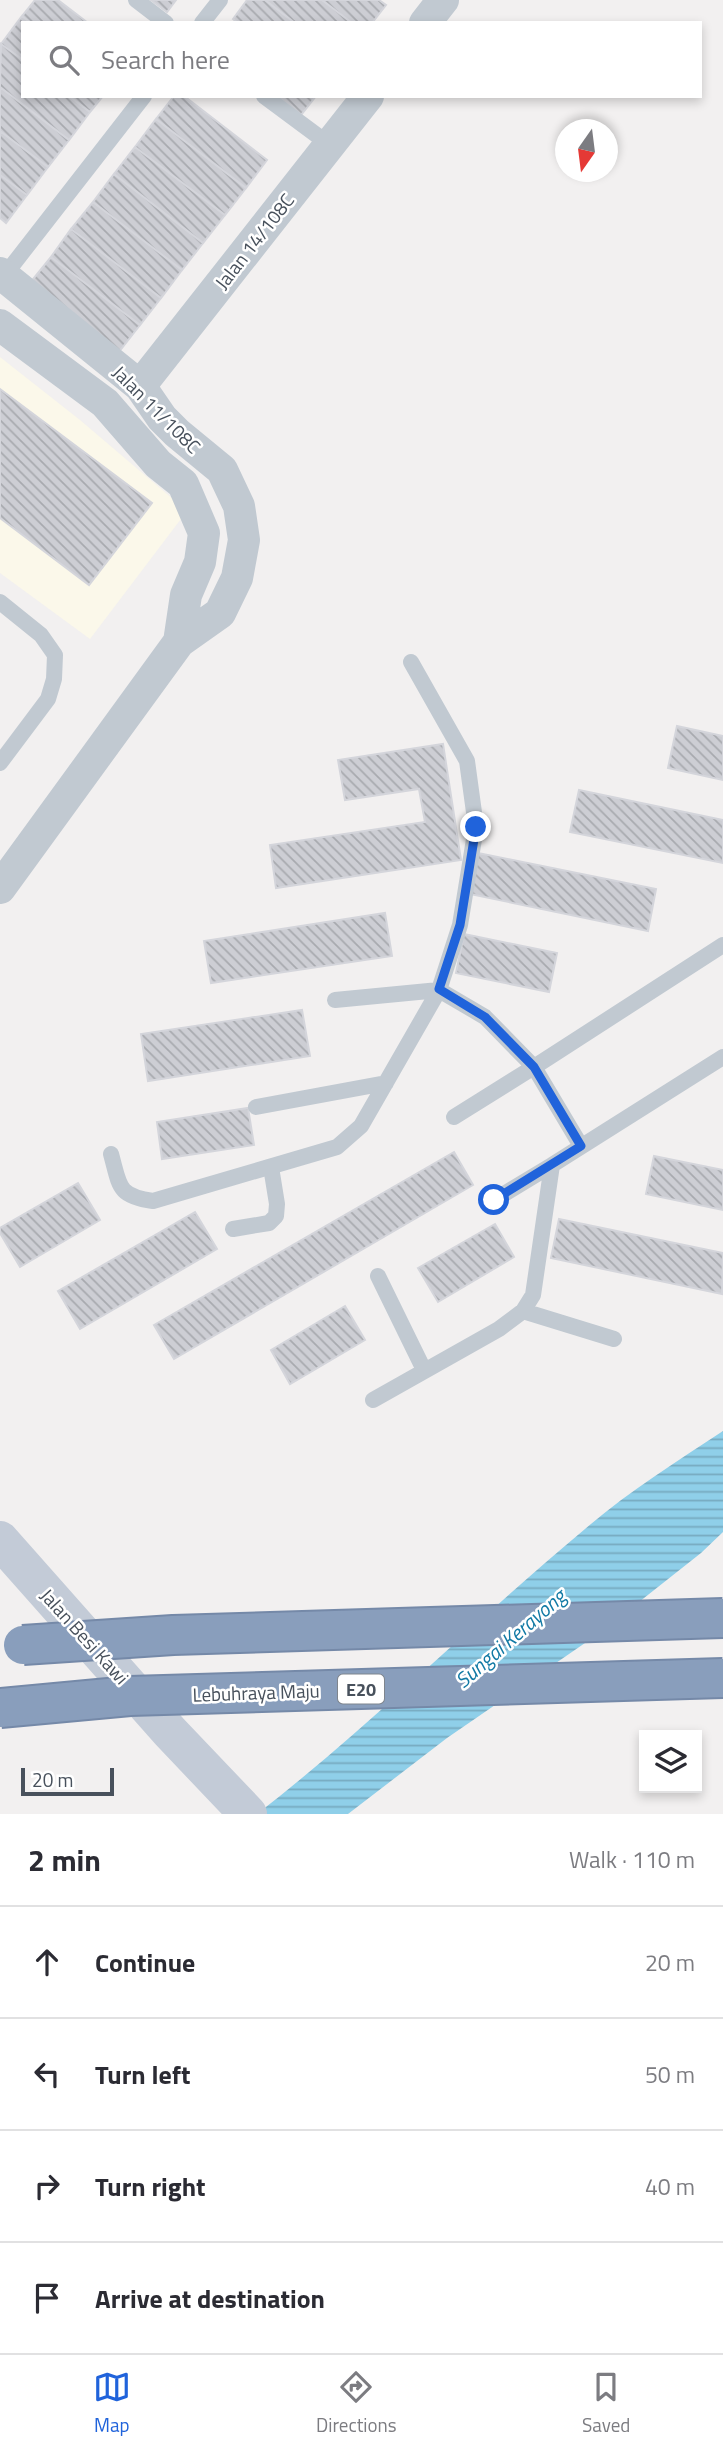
<!DOCTYPE html>
<html lang="en">
<head>
<meta charset="utf-8">
<style>
	:root { --surface:#fff; --page:#f7f7f7; --text:#2b2b33; --muted:#7c7c81; --line:#e1e1e2; --accent:#2063db }
	body { margin:0; font-family:"Titillium Web",sans-serif; background:var(--page); color:var(--text) }
	.controls { position:absolute; right:21px; bottom:21px; display:grid; overflow:hidden; border-radius:0px; box-shadow:0 4px 10px #0003 }
	.controls button { width:63px; height:63px; display:grid; place-items:center; padding:0; border:0; border-bottom:2px solid var(--line); background:var(--surface); color:var(--text); font:35px sans-serif }
	.compass { position:absolute; left:555px; top:119px; width:63px; height:63px; border-radius:50%; background:var(--surface); box-shadow:0 4px 10px #0003; rotate:194deg }
	.scale { position:absolute; left:21px; bottom:18px; width:93px; box-sizing:border-box; padding-left:7px; border:4px solid #48515c; border-top:0; font-size:19px; line-height:24px; white-space:nowrap; color:#48515c; -webkit-text-stroke:5px #fff; paint-order:stroke }
	.stop { position:absolute; width:21px; height:21px; margin:-16px; border:5px solid #2063db; border-radius:50%; background:#fff }
	.stop.end { background:#2063db; border-color:#fff; box-shadow:0 2px 7px #0008 }
	.list { margin:0; padding:0; list-style:none }
	h2 { display:flex; justify-content:space-between; align-items:center; height:91px; margin:0; padding:0 28px; font-size:30px }
	h2 small { font-size:23px; font-weight:400; color:var(--muted) }
	.list li { display:grid; grid-template-columns:46px 1fr auto; gap:21px; align-items:center; box-sizing:border-box; height:112px; padding:0 28px; border-top:2px solid var(--line) }
	.list b { display:block; font-size:26px; white-space:nowrap }
	.list em { font-size:23px; font-style:normal; color:var(--muted) }
	.icon { flex:none; width:38px; height:38px; fill:none; stroke:currentColor; stroke-width:2; stroke-linecap:round; stroke-linejoin:round }
	.map { position:relative; flex:none; width:723px; height:1814px; overflow:hidden }
	.search { position:absolute; background:var(--surface); box-shadow:0 4px 10px #0003; left:21px; right:21px; top:21px; height:77px; display:flex; align-items:center; gap:18px; box-sizing:border-box; padding:0 24px; border-radius:0px; color:var(--muted); font-size:26px }
	.sheet { height:539px; background:var(--surface) }
	nav { display:flex; justify-content:space-around; align-items:center; box-sizing:border-box; height:98px; border-top:2px solid var(--line); background:var(--surface); font-size:19px; color:var(--muted) }
	nav a { display:grid; justify-items:center; gap:4px }
	nav .on { color:var(--accent) }
	.map>svg:first-child { display:block }
	.commercial { fill:#fbf8ea }
	.water { fill:url(#water-rules) }
	.building { fill:url(#building-back-hatch); stroke:#d4d5db; stroke-width:2 }
	.lines { fill:none; stroke-linecap:round; stroke-linejoin:round }
	.lane { stroke:#c1c9d1; stroke-width:16 }
	.street { stroke:#c1c9d1; stroke-width:32 }
	.secondary { stroke:#c3cbd7; stroke-width:38 }
	.highway-bridge-casing { stroke:#7589a8; stroke-width:42; stroke-linecap:butt }
	.highway-bridge { stroke:#899ebc; stroke-width:38 }
	.route { stroke:#2063db; stroke-width:9 }
	.labels { text-anchor:middle; dominant-baseline:central; stroke-width:5; stroke-linejoin:round; paint-order:stroke }
	.shield { fill:#fff; stroke:#7f858d; stroke-width:2 }
	.shield-label { font-size:18px; font-weight:bold; fill:#48515c }
	.street-label { font-size:19px; fill:#48515c; stroke:#fff }
	.water-label { font-size:21px; font-style:italic; fill:#127aa5; stroke:#fff }
</style>
</head>
<body>
<div class="map">
<svg width="723" height="1814" viewBox="0 0 723 1814">
	<defs>
		<pattern id="water-rules" width="6" height="5" patternUnits="userSpaceOnUse" patternTransform="scale(1.75)"><rect width="6" height="5" fill="#8fcfe9"/><path d="M0 2.5h6" fill="none" stroke="#77aac0"/></pattern>
		<pattern id="building-back-hatch" width="6" height="6" patternUnits="userSpaceOnUse" patternTransform="scale(1.75)"><rect width="6" height="6" fill="#cdced4"/><path d="M-1 5l2 2M0 0l6 6M5-1l2 2" fill="none" stroke="#a8aaaf"/></pattern>
	</defs>
	<rect width="100%" height="100%" fill="#f2f0f0"/>
	<path class="commercial" d="M0,357L80,420L187,511L90,639L0,573Z"/>
	<path class="water" d="M723,1431V1532L701,1553L601,1632L447,1738L348,1814H257C372,1725 473,1622 585,1529C628,1492 676,1462 723,1431Z"/>
	<path class="building" d="M35,0H58L88,23H31L22,16Z
		M151,0H176L167,12Z
		M247,0H265L295,23H238L233,19Z
		M265,0H322L352,23H295Z
		M322,0H379L386,5L372,23H352Z
		M22,16L31,23H23V60L1,44Z
		M1,44L23,60V96H69L90,112L69,140L0,87Z
		M0,87L69,140L48,167L0,131Z
		M69,96H103L90,112Z
		M174,96H184L267,160L246,188L156,119Z
		M276,96H316L301,115Z
		M156,119L246,188L225,215L135,147Z
		M0,131L48,167L27,195L0,175Z
		M135,147L225,215L203,243L114,174Z
		M114,174L203,243L182,270L93,202Z
		M0,175L27,195L6,223L0,218Z
		M93,202L182,270L161,298L71,229Z
		M71,229L161,298L140,325L51,257Z
		M51,257L140,325L118,353L29,284Z
		M0,389L152,503L89,585L0,518Z
		M677,726L723,736V780L668,768Z
		M443,744L461,860L276,888L270,845L425,822L419,789L345,800L338,760Z
		M579,790L723,820V863L570,832Z
		M478,853L656,889L648,931L470,894Z
		M385,913L392,956L211,983L204,941Z
		M464,934L557,953L549,992L456,973Z
		M302,1010L310,1056L148,1081L141,1034Z
		M248,1108L254,1145L162,1159L157,1122Z
		M454,1152L473,1185L174,1359L154,1325Z
		M654,1156L723,1170V1210L646,1194Z
		M78,1183L100,1220L20,1267L0,1233V1228Z
		M195,1212L217,1249L80,1329L58,1291Z
		M559,1219L723,1253L722,1294L551,1258Z
		M495,1224L514,1257L438,1302L418,1268Z
		M345,1306L365,1340L290,1384L271,1350Z"/>
	<g class="lines">
		<path class="lane" d="M136,0L166,23
			M202,23L220,0
			M264,96L330,145
			M4,276L144,96
			M0,602L41,635L55,655L54,679L48,699L0,763
			M411,662L467,761L476,827L460,925L439,990L485,1017L534,1067L454,1117
			M335,1000L439,990
			M256,1107L386,1083
			M581,1146L534,1067L723,945
			M111,1154C120,1186 117,1196 153,1201L337,1147L361,1126L439,990
			M494,1200L552,1165
			M233,1229L269,1223L276,1216L277,1204L271,1167
			M378,1276L424,1370
			M523,1311L614,1339
			M373,1400L499,1329L523,1311L533,1295L552,1165L723,1057"/>
		<path class="street" d="M425,23L443,0
			M0,273L140,386L162,418L177,433L222,470L239,506L244,540L237,578L220,613L179,642L0,888
			M0,325L105,403L158,464L183,484L204,533L200,562L186,595L179,642
			M140,386L368,96"/>
		<path class="secondary" d="M0,1540L170,1732L248,1814"/>
		<defs>
			<path id="highway-bridge" d="M23,1645L173,1635L723,1618
				M0,1708L130,1696L723,1678"/>
		</defs>
		<use href="#highway-bridge" class="highway-bridge-casing"/>
		<use href="#highway-bridge" class="highway-bridge"/>
	</g>
	<g class="lines">
		<path class="route" d="M476,827L460,925L439,989L485,1017L534,1067L581,1146L494,1200"/>
	</g>
	<g class="labels">
		<rect class="shield" x="338" y="1674.5" width="46" height="29" rx="5"/>
		<g class="shield-label">
			<text x="361" y="1689">E20</text>
		</g>
		<g class="street-label">
			<text transform="translate(254 241) rotate(-52)">Jalan 14/108C</text>
			<text transform="translate(157 409) rotate(45)">Jalan 11/108C</text>
			<text transform="translate(85 1636) rotate(48)">Jalan Besi Kawi</text>
			<text transform="translate(256 1692) rotate(-2)">Lebuhraya Maju</text>
		</g>
		<g class="water-label">
			<text transform="translate(510 1638) rotate(-41)">Sungai Kerayong</text>
		</g>
	</g>
</svg>
<div class="controls">
<button><svg class="icon" aria-label="layers" viewBox="0 0 24 24"><path d="M12 4l9 5-9 5-9-5zM3 14l9 5 9-5"/></svg></button>
</div>
<svg class="compass" viewBox="-18 -18 36 36"><path d="M0-13l5 13h-10z" fill="#e53935"/><path d="M0 13l5-13h-10z" fill="#7c7c81"/></svg>
<div class="scale">20 m</div>
<div class="stop" style="left:494px;top:1200px"></div>
<div class="stop end" style="left:476px;top:827px"></div>
<div class="search"><svg class="icon" aria-label="search" viewBox="0 0 24 24"><circle cx="10" cy="10" r="6"/><path d="M15 15l6 6"/></svg>Search here</div>
</div>
<section class="sheet">
<h2>2 min<small>Walk · 110 m</small></h2>
<ul class="list">
<li><svg class="icon" aria-label="ahead" viewBox="0 0 24 24"><path d="M12 20V5M6 11l6-6 6 6"/></svg><div><b>Continue</b></div><em>20 m</em></li>
<li><svg class="icon" aria-label="left" viewBox="0 0 24 24"><path d="M17 20v-9H6M10 6l-5 5 5 5"/></svg><div><b>Turn left</b></div><em>50 m</em></li>
<li><svg class="icon" aria-label="right" viewBox="0 0 24 24"><path d="M7 20v-9h11M14 6l5 5-5 5"/></svg><div><b>Turn right</b></div><em>40 m</em></li>
<li><svg class="icon" aria-label="arrive" viewBox="0 0 24 24"><path d="M6 21V4h12l-3 4 3 4H6"/></svg><div><b>Arrive at destination</b></div></li>
</ul>
</section>
<nav>
<a class="on"><svg class="icon" aria-label="map" viewBox="0 0 24 24"><path d="M3 6l6-2 6 2 6-2v14l-6 2-6-2-6 2zM9 4v14M15 6v14"/></svg>Map</a>
<a><svg class="icon" aria-label="directions" viewBox="0 0 24 24"><path d="M12 3l9 9-9 9-9-9zM9 14v-3h6M13 9l2 2-2 2"/></svg>Directions</a>
<a><svg class="icon" aria-label="saved" viewBox="0 0 24 24"><path d="M7 4h10v16l-5-4-5 4z"/></svg>Saved</a>
</nav>
</body>
</html>
